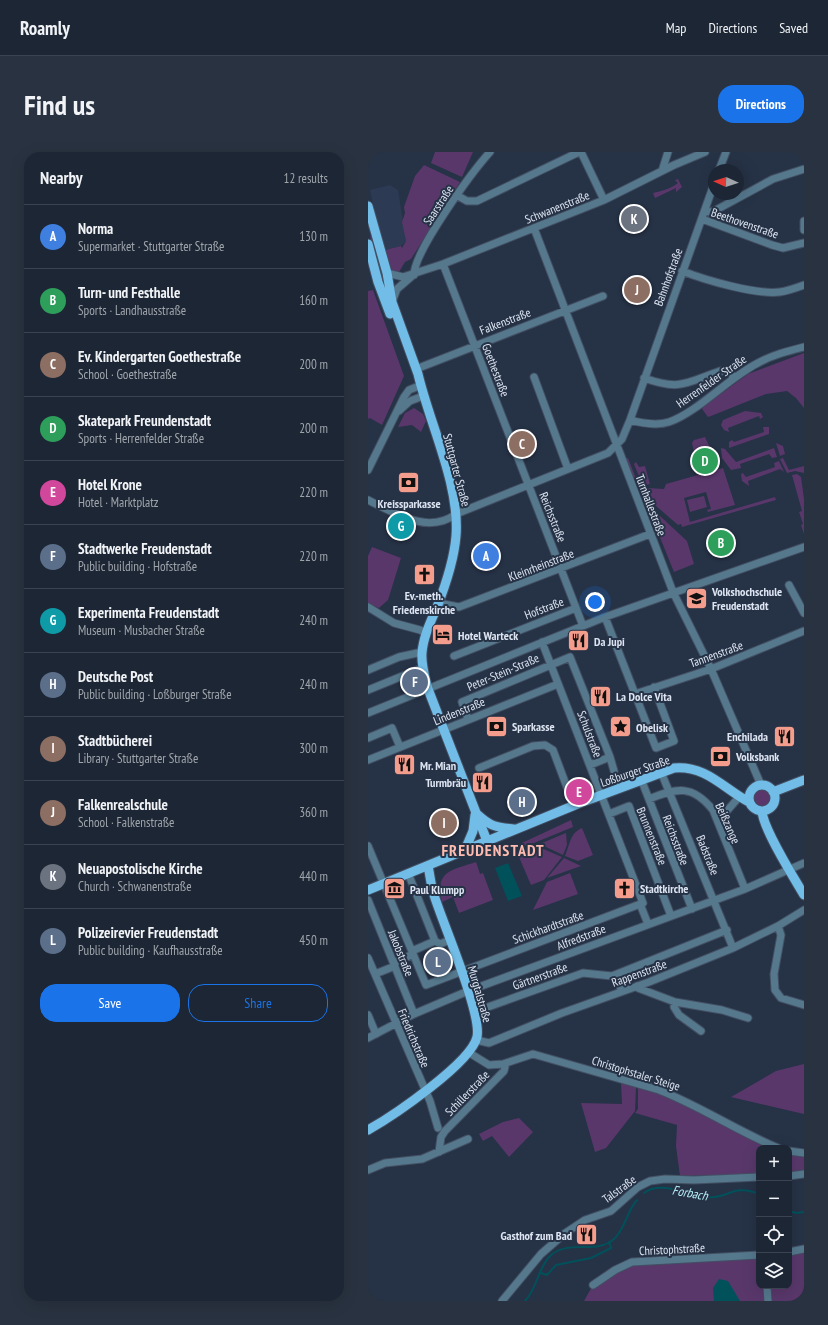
<!DOCTYPE html>
<html lang="en">
<head>
<meta charset="utf-8">
<style>
	:root { --surface:#1c2634; --page:#293240; --text:#f1f3f6; --muted:#a0a5ac; --line:#3a434f; --accent:#1a73e8 }
	body { margin:0; font-family:"PT Sans Narrow",sans-serif; background:var(--page); color:var(--text) }
	.controls { position:absolute; right:12px; bottom:12px; display:grid; overflow:hidden; border-radius:8px; box-shadow:0 4px 16px #0002 }
	.controls button { width:36px; height:36px; display:grid; place-items:center; padding:0; border:0; border-bottom:1px solid var(--line); background:var(--surface); color:var(--text); font:20px sans-serif }
	.compass { position:absolute; left:340px; top:12px; width:36px; height:36px; border-radius:50%; background:var(--surface); box-shadow:0 4px 16px #0002; rotate:273deg }
	.you { position:absolute; left:227px; top:450px; width:14px; height:14px; margin:-10px; border:3px solid #fff; border-radius:50%; background:#1a73e8; box-shadow:0 0 0 6px #1a73e833 }
	.badge { display:grid; place-items:center; width:26px; height:26px; border-radius:50%; background:var(--accent); color:#fff; font-size:13px; font-weight:700 }
	.pin { position:absolute; translate:-50% -50%; border:2px solid #fff; box-shadow:0 1px 4px #0006 }
	.list { margin:0; padding:0; list-style:none }
	h2 { display:flex; justify-content:space-between; align-items:center; height:52px; margin:0; padding:0 16px; font-size:17px }
	h2 small { font-size:13px; font-weight:400; color:var(--muted) }
	.list li { display:grid; grid-template-columns:26px 1fr auto; gap:12px; align-items:center; box-sizing:border-box; height:64px; padding:0 16px; border-top:1px solid var(--line) }
	.list b { display:block; font-size:15px; white-space:nowrap }
	.list p { margin:0; font-size:13px; white-space:nowrap; color:var(--muted) }
	.list em { font-size:13px; font-style:normal; color:var(--muted) }
	.actions { display:flex; gap:8px; padding:12px 16px }
	.actions a { flex:1; padding:9px 0; border:1px solid var(--accent); border-radius:16px; text-align:center; font-size:14px; color:var(--accent) }
	.actions .main { background:var(--accent); color:#fff }
	.icon { flex:none; width:22px; height:22px; fill:none; stroke:currentColor; stroke-width:2; stroke-linecap:round; stroke-linejoin:round }
	.map { position:relative; flex:none; width:436px; height:1149px; overflow:hidden; border-radius:16px }
	header { display:flex; align-items:center; gap:24px; box-sizing:border-box; height:56px; padding:0 20px; background:var(--surface); border-bottom:1px solid var(--line) }
	header strong { font-size:19px }
	nav { display:flex; gap:22px; margin-inline-start:auto; font-size:14px }
	.intro { display:flex; align-items:center; justify-content:space-between; box-sizing:border-box; height:96px; padding:0 24px }
	h1 { margin:0; font-size:28px }
	.button { padding:10px 18px; border-radius:16px; background:var(--accent); color:#fff; font-size:14px; font-weight:700 }
	main { display:flex; gap:24px; padding:0 24px }
	aside { flex:1; background:var(--surface); border-radius:16px; box-shadow:0 4px 16px #0002 }
	.map>svg:first-child { display:block }
	.built { fill:#2c3a54 }
	.green { fill:#59376b }
	.water { fill:#01515b }
	.lines { fill:none; stroke-linecap:round; stroke-linejoin:round }
	.stream { stroke:#01515b; stroke-width:2 }
	.minor-casing { stroke:#434f62; stroke-width:9 }
	.major-casing { stroke:#434f62; stroke-width:11 }
	.minor { stroke:#55788d; stroke-width:7 }
	.major { stroke:#72bde8; stroke-width:9 }
	.labels { text-anchor:middle; dominant-baseline:central; stroke-width:4; stroke-linejoin:round; paint-order:stroke }
	.street-label { font-size:12px; fill:#dde5f2; stroke:#263246 }
	.poi-label { font-size:12px; font-weight:bold; fill:#dde5f2; stroke:#263246; text-anchor:start }
	.water-label { font-size:13px; font-style:italic; fill:#b5ecf6; stroke:#263246 }
	.district-label { font-size:16px; font-weight:bold; letter-spacing:1px; fill:#febbaf; stroke:#263246 }
</style>
</head>
<body>
<header>
<strong>Roamly</strong>
<nav><a>Map</a><a>Directions</a><a>Saved</a></nav>
</header>
<div class="intro"><h1>Find us</h1><a class="button">Directions</a></div>
<main>
<aside>
<h2>Nearby<small>12 results</small></h2>
<ul class="list">
<li><span class="badge" style="background:#3f7fe0">A</span><div><b>Norma</b><p>Supermarket · Stuttgarter Straße</p></div><em>130 m</em></li>
<li><span class="badge" style="background:#2e9e5b">B</span><div><b>Turn- und Festhalle</b><p>Sports · Landhausstraße</p></div><em>160 m</em></li>
<li><span class="badge" style="background:#8d6e63">C</span><div><b>Ev. Kindergarten Goethestraße</b><p>School · Goethestraße</p></div><em>200 m</em></li>
<li><span class="badge" style="background:#2e9e5b">D</span><div><b>Skatepark Freundenstadt</b><p>Sports · Herrenfelder Straße</p></div><em>200 m</em></li>
<li><span class="badge" style="background:#d1479c">E</span><div><b>Hotel Krone</b><p>Hotel · Marktplatz</p></div><em>220 m</em></li>
<li><span class="badge" style="background:#5c6f8a">F</span><div><b>Stadtwerke Freudenstadt</b><p>Public building · Hofstraße</p></div><em>220 m</em></li>
<li><span class="badge" style="background:#0f9aa8">G</span><div><b>Experimenta Freudenstadt</b><p>Museum · Musbacher Straße</p></div><em>240 m</em></li>
<li><span class="badge" style="background:#5c6f8a">H</span><div><b>Deutsche Post</b><p>Public building · Loßburger Straße</p></div><em>240 m</em></li>
<li><span class="badge" style="background:#8d6e63">I</span><div><b>Stadtbücherei</b><p>Library · Stuttgarter Straße</p></div><em>300 m</em></li>
<li><span class="badge" style="background:#8d6e63">J</span><div><b>Falkenrealschule</b><p>School · Falkenstraße</p></div><em>360 m</em></li>
<li><span class="badge" style="background:#6b7280">K</span><div><b>Neuapostolische Kirche</b><p>Church · Schwanenstraße</p></div><em>440 m</em></li>
<li><span class="badge" style="background:#5c6f8a">L</span><div><b>Polizeirevier Freudenstadt</b><p>Public building · Kaufhausstraße</p></div><em>450 m</em></li>
</ul>
<div class="actions"><a class="main">Save</a><a>Share</a></div>
</aside>
<div class="map">
<svg width="436" height="1149" viewBox="0 0 436 1149">
	<rect width="100%" height="100%" fill="#263246"/>
	<path class="built" d="M22,33L30,38L38,89L33,94L17,98L15,96L2,38Z"/>
	<path class="green" d="M67,0H105L94,25L63,11Z
		M56,13L92,30L43,107L37,110L31,120L24,119L17,98L33,94L34,96L38,89L34,70L37,61L36,55L47,24Z
		M310,27L314,35L308,40V36L287,46L285,41C293,39 303,37 310,31L307,28Z
		M2,84H4L16,128L13,127Z
		M5,138L36,224L14,273L2,266L0,267V139Z
		M436,201V256L428,246L419,239L398,242L343,264L340,265L334,257L336,254L380,222Z
		M46,256L55,262L58,269L53,280L44,273L30,275L37,261Z
		M377,259L393,261L395,265L392,267L391,264L360,276L361,280L356,278L353,273L355,268Z
		M395,275H401V282L361,296V290L364,288L366,290L396,280Z
		M337,285L344,300L347,316L331,321L324,291L326,288Z
		M408,291L415,294L417,302L412,304Z
		M353,296L357,297L368,310L406,296L409,305L404,306L401,302L372,312L373,316L363,318L354,306Z
		M260,306L274,342L271,343L257,307Z
		M415,306L421,318L436,314V321L427,319L419,321L412,307Z
		M411,309L416,320L412,317L380,329L381,334L374,329L373,322L375,321L378,325L407,315L406,311Z
		M268,310L271,315L277,314L282,332L275,334L266,312Z
		M355,316L367,353L340,360L339,358L343,357L338,340L316,346L322,370L407,345L408,348L314,375L313,372L310,373L280,347L277,341L280,336L296,337L298,332Z
		M429,322L433,325L436,347V382L433,373L435,372L431,360L434,359L424,323Z
		M336,344L339,355L322,360L319,348Z
		M278,351L319,389L326,412L306,420Z
		M4,395L33,406L20,448L11,456L0,451V404Z
		M384 646a9 9 0 1 1 18 0a9 9 0 1 1-18 0Z
		M203,668L205,675L161,693L141,697Z
		M214,676L225,703L210,709L197,704C202,692 202,681 214,676Z
		M198,681L199,693L195,703L176,694L174,691Z
		M173,696L194,705L176,728L163,733L151,705Z
		M196,706L213,714L179,726Z
		M108,710L112,722L115,721L125,748L91,761L85,745L74,750C66,719 84,718 108,710Z
		M202,721L210,742L165,758L179,730Z
		M436,912V962L363,945L408,919Z
		M253,931L268,935L267,959L238,996L227,1000L213,951L254,952Z
		M270,934L310,947L404,996H391V1022L312,1024L308,994L309,973L267,961L270,957Z
		M151,966L165,980L141,1005L124,984L115,989L111,982L135,970Z
		M421,1001L436,1002V1019L421,1021Z
		M436,1095V1149H216L226,1131L246,1114L266,1107L391,1102V1134H421V1098Z"/>
	<path class="water" d="M140,711L154,744L140,749L127,716Z
		M351,1127L360,1129L372,1149H346L345,1136Z"/>
	<g class="lines">
		<path class="stream" d="M276,1041C293,1028 318,1043 338,1045C360,1048 364,1031 391,1042
			M421,1059L428,1061L436,1060
			M173,1121L179,1123L188,1113L223,1106L243,1096L241,1090
			M157,1149C169,1137 170,1116 182,1104C199,1087 229,1103 246,1087C257,1077 259,1059 269,1048"/>
		<defs>
			<path id="minor" d="M213,0L236,48
				M351,18L358,0
				M294,19L300,0
				M90,44L99,49H109L211,0
				M337,59L342,60L348,58L405,27L436,17
				M334,67L404,93L415,96L436,91
				M436,69V78
				M166,76L305,440L343,517L393,633
				M75,112L215,474
				M314,119C337,128 388,143 412,140C420,139 428,136 436,133
				M19,121L35,125L75,112L236,48L306,13L337,0
				M46,123C46,99 104,20 122,0
				M24,150L29,137L44,124
				M48,217L235,144
				M166,225L200,317
				M276,226C312,239 318,231 352,219H358L367,225
				M31,259L42,249L55,244
				M262,268C273,271 289,274 301,270C330,260 360,226 390,211C404,203 420,199 436,195
				M0,318L36,245L41,238L51,234
				M0,348C27,361 60,383 88,362L240,301L254,287L262,268L346,32
				M421,433L436,461
				M70,451L91,455L282,382
				M0,455L26,471L52,478L58,481
				M237,465L288,596L306,589L286,535
				M86,504L208,456
				M0,518L31,505L54,500
				M0,538L54,516
				M267,542L343,517L436,479
				M0,561L237,465L436,395
				M100,567L94,550L202,505L242,605L222,613
				M0,586L24,576L32,595
				M242,605L246,619
				M0,608L190,532
				M111,616L165,594L177,593L185,598L206,654
				M293,620L365,796
				M273,627L324,757
				M250,628L253,635
				M281,647C309,636 324,632 345,658L377,737
				M241,662L261,654L303,764
				M350,669L372,644
				M0,694L58,833L275,751L174,490
				M40,721L67,789L44,799
				M0,748L46,862
				M272,752L280,772
				M410,774L413,783L406,822L407,838L413,846L436,853
				M67,789L72,792L82,788
				M0,806L62,949L70,976
				M26,811L45,802
				M7,822L27,814
				M247,823L254,839
				M269,834L270,836L307,850L354,858L380,866
				M307,850L306,855L311,863L333,879
				M106,860L215,821L244,824L359,778
				M0,863L8,882
				M0,886L46,862L100,839L377,737L436,711
				M108,888L121,891L194,861L281,830L365,796L410,774L436,758
				M135,912L165,902L291,938C332,954 369,979 410,996
				M421,999L436,1001
				M71,1000L73,985L77,979L136,919L137,915L135,912L121,913L100,900
				M0,1018L17,1011L54,1007L100,987
				M421,1024L436,1022
				M421,1100L436,1097
				M225,1133L247,1118L264,1110L391,1103
				M399,1134L400,1149
				M134,1149L173,1102L196,1082L217,1068L243,1059L270,1035L282,1029L297,1027L326,1028L391,1025"/>
			<path id="major" d="M0,54L19,121L24,150L50,222C62,273 92,333 88,384C86,409 78,432 69,455C63,469 55,485 54,501C53,514 57,525 60,537L119,689
				M0,92L10,130L22,162
				M381 646a13 13 0 1 1 26 0a13 13 0 1 1-26 0Z
				M405,640L436,628
				M394,659C395,677 426,726 436,743
				M109,662C123,675 128,675 146,677
				M97,698L105,679L107,663
				M0,738L212,651L306,616C338,613 356,637 381,650
				M0,978C25,964 103,911 109,885C114,861 75,772 66,743C63,734 62,723 60,714"/>
		</defs>
		<use href="#minor" class="minor-casing"/>
		<use href="#major" class="major-casing"/>
		<use href="#minor" class="minor"/>
		<use href="#major" class="major"/>
	</g>
	<defs>
		<symbol id="bank-square" viewBox="-11 -11 22 22"><rect x="-9" y="-9" width="18" height="18" rx="4" fill="#f49d8d" stroke="#263246"/><path d="M-6-4H6V4H-6ZM0-2.3a2.3 2.3 0 1 0 0 4.6a2.3 2.3 0 1 0 0-4.6Z" fill="#111"/></symbol>
		<symbol id="church-square" viewBox="-11 -11 22 22"><rect x="-9" y="-9" width="18" height="18" rx="4" fill="#f49d8d" stroke="#263246"/><path d="M-1.2-6h2.4v3.5h3.3v2.4h-3.3V6h-2.4V-.1h-3.3v-2.4h3.3Z" fill="#111"/></symbol>
		<symbol id="university-square" viewBox="-11 -11 22 22"><rect x="-9" y="-9" width="18" height="18" rx="4" fill="#f49d8d" stroke="#263246"/><path d="M0-5L7-2L0 1L-7-2ZM-4 1L0 2.5L4 1V4Q0 6-4 4Z" fill="#111"/></symbol>
		<symbol id="hotel-square" viewBox="-11 -11 22 22"><rect x="-9" y="-9" width="18" height="18" rx="4" fill="#f49d8d" stroke="#263246"/><path d="M-6-4.5h1.5V1H6V5H4.5V3h-9V5H-6ZM-4 0a1.8 1.8 0 1 1 3.6 0ZM.5 0V-2.5h3Q6-2.5 6 0Z" fill="#111"/></symbol>
		<symbol id="restaurant-square" viewBox="-11 -11 22 22"><rect x="-9" y="-9" width="18" height="18" rx="4" fill="#f49d8d" stroke="#263246"/><path d="M-5-6h1v4h1v-4h1v4h1v-4h1v5L-1.5 .5V6h-2V.5L-5-1ZM5-6V6H3V1.5H1.5Q1.5-4 5-6Z" fill="#111"/></symbol>
		<symbol id="sight-square" viewBox="-11 -11 22 22"><rect x="-9" y="-9" width="18" height="18" rx="4" fill="#f49d8d" stroke="#263246"/><path d="M0-6L1.8-2.2L6-1.7L2.9 1.2L3.7 5.4L0 3.3L-3.7 5.4L-2.9 1.2L-6-1.7L-1.8-2.2Z" fill="#111"/></symbol>
		<symbol id="museum-square" viewBox="-11 -11 22 22"><rect x="-9" y="-9" width="18" height="18" rx="4" fill="#f49d8d" stroke="#263246"/><path d="M0-6L6-3V-2H-6V-3ZM-5-1h2V3h-2ZM-1-1h2V3h-2ZM3-1h2V3H3ZM-6 4H6V6H-6Z" fill="#111"/></symbol>
	</defs>
	<g fill-rule="evenodd">
		<use href="#bank-square" x="28" y="318" width="25" height="25"/>
		<use href="#church-square" x="44" y="410" width="25" height="25"/>
		<use href="#university-square" x="316" y="434" width="25" height="25"/>
		<use href="#hotel-square" x="62" y="470" width="25" height="25"/>
		<use href="#restaurant-square" x="198" y="476" width="25" height="25"/>
		<use href="#restaurant-square" x="220" y="532" width="25" height="25"/>
		<use href="#bank-square" x="116" y="562" width="25" height="25"/>
		<use href="#sight-square" x="240" y="562" width="25" height="25"/>
		<use href="#restaurant-square" x="404" y="572" width="25" height="25"/>
		<use href="#bank-square" x="340" y="592" width="25" height="25"/>
		<use href="#restaurant-square" x="24" y="600" width="25" height="25"/>
		<use href="#restaurant-square" x="102" y="618" width="25" height="25"/>
		<use href="#church-square" x="244" y="724" width="25" height="25"/>
		<use href="#museum-square" x="14" y="724" width="25" height="25"/>
		<use href="#restaurant-square" x="206" y="1070" width="25" height="25"/>
	</g>
	<g class="labels">
		<g class="street-label">
			<text transform="translate(70 53) rotate(-57)">Saarstraße</text>
			<text transform="translate(189 55) rotate(-22)">Schwanenstraße</text>
			<text transform="translate(377 71) rotate(19)">Beethovenstraße</text>
			<text transform="translate(300 125) rotate(-70)">Bahnhofstraße</text>
			<text transform="translate(137 169) rotate(-21)">Falkenstraße</text>
			<text transform="translate(128 218) rotate(69)">Goethestraße</text>
			<text transform="translate(343 229) rotate(-35)">Herrenfelder Straße</text>
			<text transform="translate(89 318) rotate(75)">Stuttgarter Straße</text>
			<text transform="translate(283 353) rotate(69)">Turnhallestraße</text>
			<text transform="translate(185 365) rotate(68)">Reichsstraße</text>
			<text transform="translate(173 413) rotate(-21)">Kleinrheinstraße</text>
			<text transform="translate(176 456) rotate(-21)">Hofstraße</text>
			<text transform="translate(348 502) rotate(-20)">Tannenstraße</text>
			<text transform="translate(135 520) rotate(-23)">Peter-Stein-Straße</text>
			<text transform="translate(91 559) rotate(-22)">Lindenstraße</text>
			<text transform="translate(222 582) rotate(69)">Schulstraße</text>
			<text transform="translate(267 619) rotate(-19)">Loßburger Straße</text>
			<text transform="translate(360 671) rotate(66)">Beißzange</text>
			<text transform="translate(284 684) rotate(68)">Brunnenstraße</text>
			<text transform="translate(308 688) rotate(69)">Reichsstraße</text>
			<text transform="translate(340 703) rotate(68)">Badstraße</text>
			<text transform="translate(180 775) rotate(-20)">Schickhardtstraße</text>
			<text transform="translate(213 785) rotate(-21)">Alfredstraße</text>
			<text transform="translate(33 801) rotate(68)">Jakobstraße</text>
			<text transform="translate(271 821) rotate(-20)">Rappenstraße</text>
			<text transform="translate(172 824) rotate(-20)">Gärtnerstraße</text>
			<text transform="translate(112 842) rotate(74)">Murgtalstraße</text>
			<text transform="translate(46 886) rotate(67)">Friedrichstraße</text>
			<text transform="translate(268 921) rotate(17)">Christophstaler Steige</text>
			<text transform="translate(99 941) rotate(-46)">Schillerstraße</text>
			<text transform="translate(251 1037) rotate(-36)">Talstraße</text>
			<text transform="translate(304 1097) rotate(-3)">Christophstraße</text>
		</g>
		<g class="poi-label">
			<text x="41" y="351" text-anchor="middle">Kreissparkasse</text>
			<text x="344" y="439">Volkshochschule<tspan x="344" dy="14">Freudenstadt</tspan></text>
			<text x="56" y="443" text-anchor="middle">Ev.-meth.<tspan x="56" dy="14">Friedenskirche</tspan></text>
			<text x="90" y="483">Hotel Warteck</text>
			<text x="226" y="489">Da Jupi</text>
			<text x="248" y="544">La Dolce Vita</text>
			<text x="144" y="574">Sparkasse</text>
			<text x="268" y="575">Obelisk</text>
			<text x="400" y="584" text-anchor="end">Enchilada</text>
			<text x="368" y="604">Volksbank</text>
			<text x="52" y="613">Mr. Mian</text>
			<text x="98" y="630" text-anchor="end">Turmbräu</text>
			<text x="272" y="736">Stadtkirche</text>
			<text x="42" y="737">Paul Klumpp</text>
			<text x="204" y="1083" text-anchor="end">Gasthof zum Bad</text>
		</g>
		<g class="water-label">
			<text transform="translate(322 1041) rotate(10)">Forbach</text>
		</g>
		<g class="district-label">
			<text x="125" y="698">FREUDENSTADT</text>
		</g>
	</g>
</svg>
<div class="controls">
<button>+</button>
<button>−</button>
<button><svg class="icon" aria-label="locate" viewBox="0 0 24 24"><circle cx="12" cy="12" r="6"/><path d="M12 2v4M12 18v4M2 12h4M18 12h4"/></svg></button>
<button><svg class="icon" aria-label="layers" viewBox="0 0 24 24"><path d="M12 4l9 5-9 5-9-5zM3 14l9 5 9-5"/></svg></button>
</div>
<svg class="compass" viewBox="-18 -18 36 36"><path d="M0-13l5 13h-10z" fill="#e53935"/><path d="M0 13l5-13h-10z" fill="#a0a5ac"/></svg>
<div class="you"></div>
<div class="pin badge" style="left:118px;top:404px;background:#3f7fe0">A</div>
<div class="pin badge" style="left:353px;top:391px;background:#2e9e5b">B</div>
<div class="pin badge" style="left:154px;top:292px;background:#8d6e63">C</div>
<div class="pin badge" style="left:337px;top:309px;background:#2e9e5b">D</div>
<div class="pin badge" style="left:211px;top:640px;background:#d1479c">E</div>
<div class="pin badge" style="left:47px;top:530px;background:#5c6f8a">F</div>
<div class="pin badge" style="left:33px;top:374px;background:#0f9aa8">G</div>
<div class="pin badge" style="left:154px;top:650px;background:#5c6f8a">H</div>
<div class="pin badge" style="left:76px;top:671px;background:#8d6e63">I</div>
<div class="pin badge" style="left:269px;top:138px;background:#8d6e63">J</div>
<div class="pin badge" style="left:266px;top:67px;background:#6b7280">K</div>
<div class="pin badge" style="left:70px;top:810px;background:#5c6f8a">L</div>
</div>
</main>
</body>
</html>
